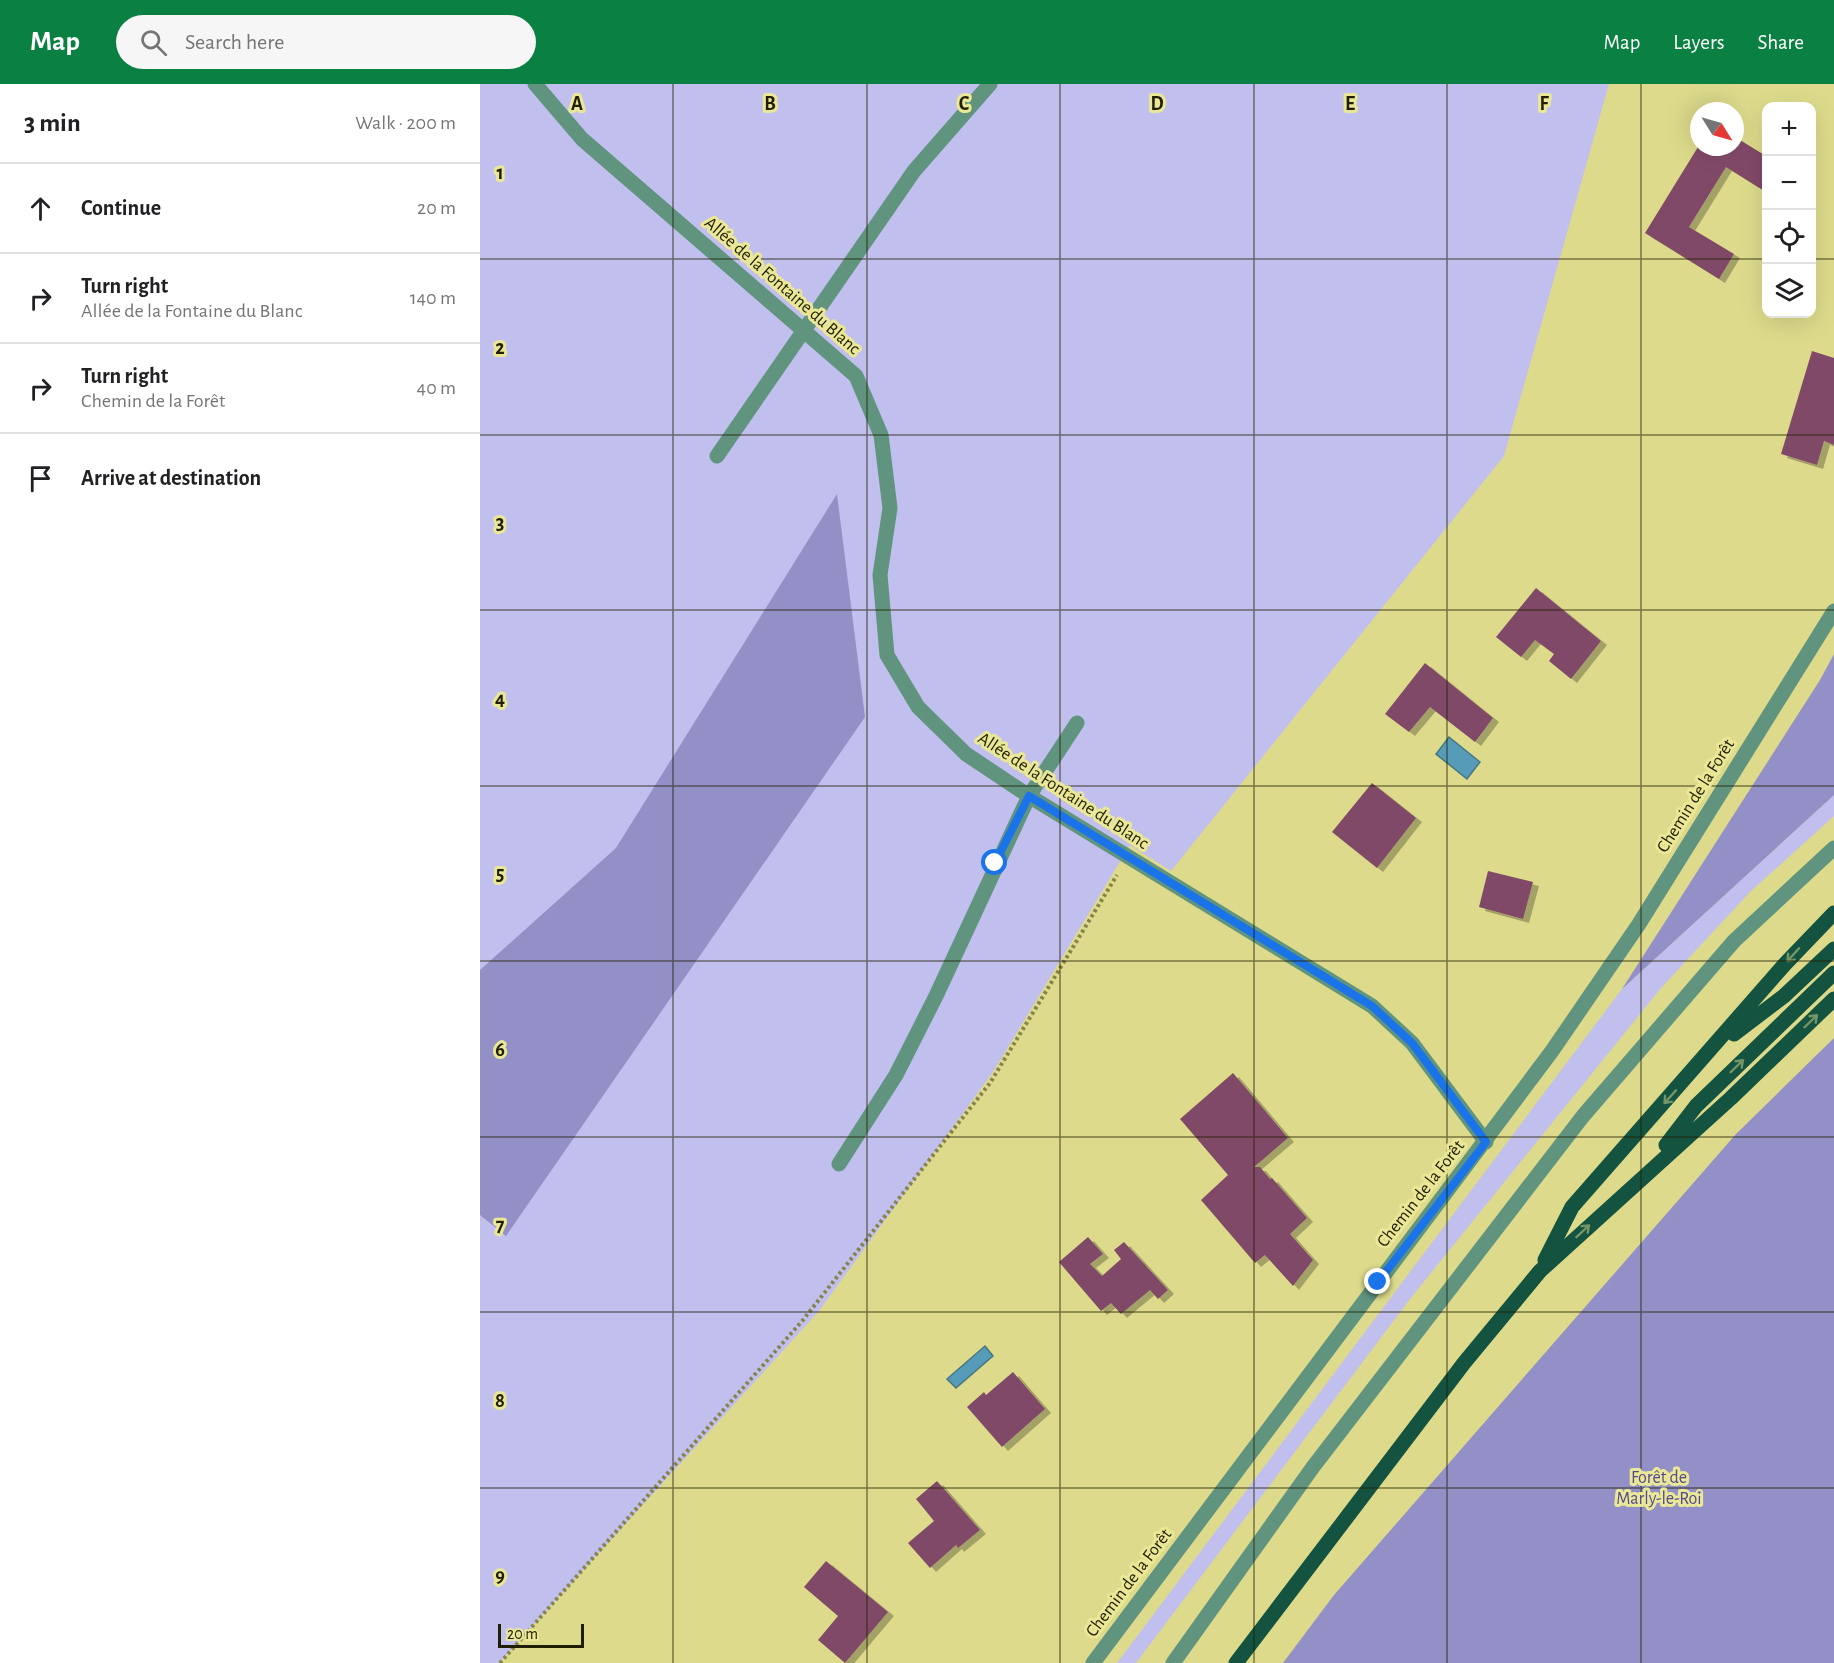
<!DOCTYPE html>
<html lang="en">
<head>
<meta charset="utf-8">
<style>
	:root { --surface:#fff; --page:#f6f6f6; --text:#202124; --muted:#757577; --line:#e0e0e0; --accent:#0b8043 }
	body { margin:0; font-family:"Alegreya Sans",sans-serif; background:var(--page); color:var(--text) }
	.controls { position:absolute; right:18px; top:18px; display:grid; overflow:hidden; border-radius:12px; box-shadow:0 6px 24px #0002 }
	.controls button { width:54px; height:54px; display:grid; place-items:center; padding:0; border:0; border-bottom:2px solid var(--line); background:var(--surface); color:var(--text); font:30px sans-serif }
	.compass { position:absolute; left:1210px; top:18px; width:54px; height:54px; border-radius:50%; background:var(--surface); box-shadow:0 6px 24px #0002; rotate:127deg }
	.scale { position:absolute; left:18px; bottom:15px; width:86px; box-sizing:border-box; padding-left:6px; border:3px solid #201e00; border-top:0; font-size:16px; line-height:21px; white-space:nowrap; color:#201e00; -webkit-text-stroke:4px #eae897; paint-order:stroke }
	.stop { position:absolute; width:18px; height:18px; margin:-14px; border:4px solid #1a73e8; border-radius:50%; background:#fff }
	.stop.end { background:#1a73e8; border-color:#fff; box-shadow:0 2px 6px #0008 }
	.list { margin:0; padding:0; list-style:none }
	h2 { display:flex; justify-content:space-between; align-items:center; height:78px; margin:0; padding:0 24px; font-size:26px }
	h2 small { font-size:20px; font-weight:400; color:var(--muted) }
	.list li { display:grid; grid-template-columns:39px 1fr auto; gap:18px; align-items:center; box-sizing:border-box; height:90px; padding:0 24px; border-top:2px solid var(--line) }
	.list b { display:block; font-size:22px; white-space:nowrap }
	.list p { margin:0; font-size:20px; white-space:nowrap; color:var(--muted) }
	.list em { font-size:20px; font-style:normal; color:var(--muted) }
	.icon { flex:none; width:33px; height:33px; fill:none; stroke:currentColor; stroke-width:2; stroke-linecap:round; stroke-linejoin:round }
	.map { position:relative; flex:none; width:1354px; height:1579px; overflow:hidden }
	header { display:flex; align-items:center; gap:36px; box-sizing:border-box; height:84px; padding:0 30px; background:var(--accent); color:#fff }
	header strong { font-size:28px }
	nav { display:flex; gap:33px; margin-inline-start:auto; font-size:21px }
	.search { width:420px; height:54px; background:var(--page); display:flex; align-items:center; gap:15px; box-sizing:border-box; padding:0 21px; border-radius:33px; color:var(--muted); font-size:22px }
	main { display:flex }
	aside { flex:1; background:var(--surface) }
	.map>svg:first-child { display:block }
	.green { fill:#c1bfed }
	.forest { fill:#938fc7 }
	.water { fill:#569bb8; stroke:#467681; stroke-width:1.5 }
	.building { fill:#804a67; filter:url(#shadow) }
	.lines { fill:none; stroke-linecap:round; stroke-linejoin:round }
	.path { stroke:#86844b; stroke-width:4; stroke-dasharray:3 3; stroke-linecap:butt }
	.lane { stroke:#60947f; stroke-width:15 }
	.street { stroke:#60947f; stroke-width:15 }
	.primary { stroke:#13533f; stroke-width:15 }
	.oneway { stroke:#749667 }
	.route { stroke:#1a73e8; stroke-width:8 }
	.grid { fill:none; stroke:#201e00; stroke-width:1.5; stroke-opacity:0.55 }
	.labels { text-anchor:middle; dominant-baseline:central; stroke-width:6; stroke-linejoin:round; paint-order:stroke }
	.street-label { font-size:18px; fill:#201e00; stroke:#eae897 }
	.park-label { font-size:18px; fill:#524990; stroke:#eae897 }
	.grid-label { font-size:20px; text-anchor:middle; font-weight:bold; fill:#201e00; stroke:#eae897; stroke-width:6; stroke-linejoin:round; paint-order:stroke }
</style>
</head>
<body>
<header>
<strong>Map</strong>
<div class="search"><svg class="icon" aria-label="search" viewBox="0 0 24 24"><circle cx="10" cy="10" r="6"/><path d="M15 15l6 6"/></svg>Search here</div>
<nav><a>Map</a><a>Layers</a><a>Share</a></nav>
</header>
<main>
<aside>
<h2>3 min<small>Walk · 200 m</small></h2>
<ul class="list">
<li><svg class="icon" aria-label="ahead" viewBox="0 0 24 24"><path d="M12 20V5M6 11l6-6 6 6"/></svg><div><b>Continue</b></div><em>20 m</em></li>
<li><svg class="icon" aria-label="right" viewBox="0 0 24 24"><path d="M7 20v-9h11M14 6l5 5-5 5"/></svg><div><b>Turn right</b><p>Allée de la Fontaine du Blanc</p></div><em>140 m</em></li>
<li><svg class="icon" aria-label="right" viewBox="0 0 24 24"><path d="M7 20v-9h11M14 6l5 5-5 5"/></svg><div><b>Turn right</b><p>Chemin de la Forêt</p></div><em>40 m</em></li>
<li><svg class="icon" aria-label="arrive" viewBox="0 0 24 24"><path d="M6 21V4h12l-3 4 3 4H6"/></svg><div><b>Arrive at destination</b></div></li>
</ul>
</aside>
<div class="map">
<svg width="1354" height="1579" viewBox="0 0 1354 1579">
	<defs>
		<filter id="shadow"><feDropShadow dx="6" dy="4" stdDeviation="0" flood-color="#0004"/></filter>
	</defs>
	<rect width="100%" height="100%" fill="#dddb8b"/>
	<path class="green" d="M0,0H1129L1024,372L691,787L650,761L513,988L339,1227L19,1579H0Z
		M1354,711V732L1270,808L1181,904L930,1215L656,1579H637L1142,905Z"/>
	<path class="forest" d="M357,410L385,633L26,1152L0,1131V886L136,764Z
		M1354,570V711L1142,905L1340,596Z
		M1354,954V1579H803L854,1511L1256,1050Z"/>
	<path class="water" d="M969,653L1000,678L987,695L956,670Z
		M505,1262L513,1272L476,1304L467,1295Z"/>
	<path class="building" d="M1255,53L1286,72V108L1246,83L1209,143L1254,170L1239,195L1165,149L1218,63H1255Z
		M1332,267L1354,274V361L1344,357L1337,381L1301,370Z
		M1056,504L1121,557L1091,595L1069,577L1074,570L1055,556L1041,573L1016,553Z
		M945,579L1013,634L995,658L950,623L929,648L905,630Z
		M892,699L936,734L897,784L852,748Z
		M1008,787L1053,798L1043,835L999,823Z
		M753,989L808,1054L774,1083H780L790,1095L792,1094L827,1134L810,1150L833,1176L813,1202L785,1171L775,1179L721,1116L748,1091L700,1035Z
		M608,1153L623,1170L610,1180L622,1192L641,1175L634,1166L644,1158L688,1206L678,1215L670,1206L641,1230L631,1219L621,1227L579,1178Z
		M533,1288L565,1325L522,1363L487,1323L504,1308L506,1311Z
		M457,1397L500,1446L478,1464L476,1461L450,1484L428,1459L454,1437L436,1415Z
		M346,1477L408,1528L365,1579L338,1556L358,1532L324,1503Z"/>
	<g class="lines">
		<path class="path" d="M20,1579L323,1236L510,999L637,791"/>
		<path class="lane" d="M237,372L434,87L510,0
			M359,1080L416,991L456,912L549,712L597,639"/>
		<path class="street" d="M55,0L102,55L376,292L401,351L410,424L400,491L407,571L438,623L486,670L549,712L892,922L932,959L1006,1058
			M613,1579L1072,967L1159,840L1354,527
			M693,1579L833,1383L1103,1032L1254,857L1354,764"/>
		<path class="primary" d="M1254,950L1304,912L1354,865
			M1186,1061L1216,1022L1354,889
			M1065,1176L1092,1123L1305,880L1354,829
			M756,1579L984,1279L1060,1187L1251,1014L1354,915"/>
	</g>
	<defs><path id="oneway-shaft" d="M-6 0H5M1.5-3L5.5 0L1.5 3" fill="none" stroke-width="1.6" stroke-linecap="round" stroke-linejoin="round" transform="scale(1.5)"/></defs>
	<g class="oneway">
		<use href="#oneway-shaft" transform="translate(1313 871) rotate(132)"/>
		<use href="#oneway-shaft" transform="translate(1331 937) rotate(-44)"/>
		<use href="#oneway-shaft" transform="translate(1257 982) rotate(-44)"/>
		<use href="#oneway-shaft" transform="translate(1190 1013) rotate(132)"/>
		<use href="#oneway-shaft" transform="translate(1103 1147) rotate(-43)"/>
	</g>
	<g class="lines">
		<path class="route" d="M515,779L549,712L892,922L932,959L1006,1058L898,1198"/>
	</g>
	<path class="grid" d="M193,0V1579M387,0V1579M580,0V1579M774,0V1579M967,0V1579M1161,0V1579M0,175H1286M1332,175H1354M0,351H1354M0,526H1354M0,702H1354M0,877H1354M0,1053H1354M0,1228H1354M0,1404H1354"/>
	<g class="labels">
		<g class="street-label">
			<text transform="translate(302 202) rotate(41)">Allée de la Fontaine du Blanc</text>
			<text transform="translate(583 707) rotate(33)">Allée de la Fontaine du Blanc</text>
			<text transform="translate(1216 712) rotate(-58)">Chemin de la Forêt</text>
			<text transform="translate(941 1110) rotate(-52)">Chemin de la Forêt</text>
			<text transform="translate(649 1499) rotate(-53)">Chemin de la Forêt</text>
		</g>
		<g class="park-label">
			<text x="1179" y="1394">Forêt de<tspan x="1179" dy="21">Marly-le-Roi</tspan></text>
		</g>
	</g>
	<g class="grid-label">
		<text x="97" y="26">A</text>
		<text x="290" y="26">B</text>
		<text x="484" y="26">C</text>
		<text x="677" y="26">D</text>
		<text x="870" y="26">E</text>
		<text x="1064" y="26">F</text>
		<text x="20" y="95">1</text>
		<text x="20" y="270">2</text>
		<text x="20" y="445">3</text>
		<text x="20" y="621">4</text>
		<text x="20" y="796">5</text>
		<text x="20" y="972">6</text>
		<text x="20" y="1147">7</text>
		<text x="20" y="1323">8</text>
		<text x="20" y="1498">9</text>
	</g>
</svg>
<div class="controls">
<button>+</button>
<button>−</button>
<button><svg class="icon" aria-label="locate" viewBox="0 0 24 24"><circle cx="12" cy="12" r="6"/><path d="M12 2v4M12 18v4M2 12h4M18 12h4"/></svg></button>
<button><svg class="icon" aria-label="layers" viewBox="0 0 24 24"><path d="M12 4l9 5-9 5-9-5zM3 14l9 5 9-5"/></svg></button>
</div>
<svg class="compass" viewBox="-18 -18 36 36"><path d="M0-13l5 13h-10z" fill="#e53935"/><path d="M0 13l5-13h-10z" fill="#757577"/></svg>
<div class="scale">20 m</div>
<div class="stop" style="left:515px;top:779px"></div>
<div class="stop end" style="left:898px;top:1198px"></div>
</div>
</main>
</body>
</html>
